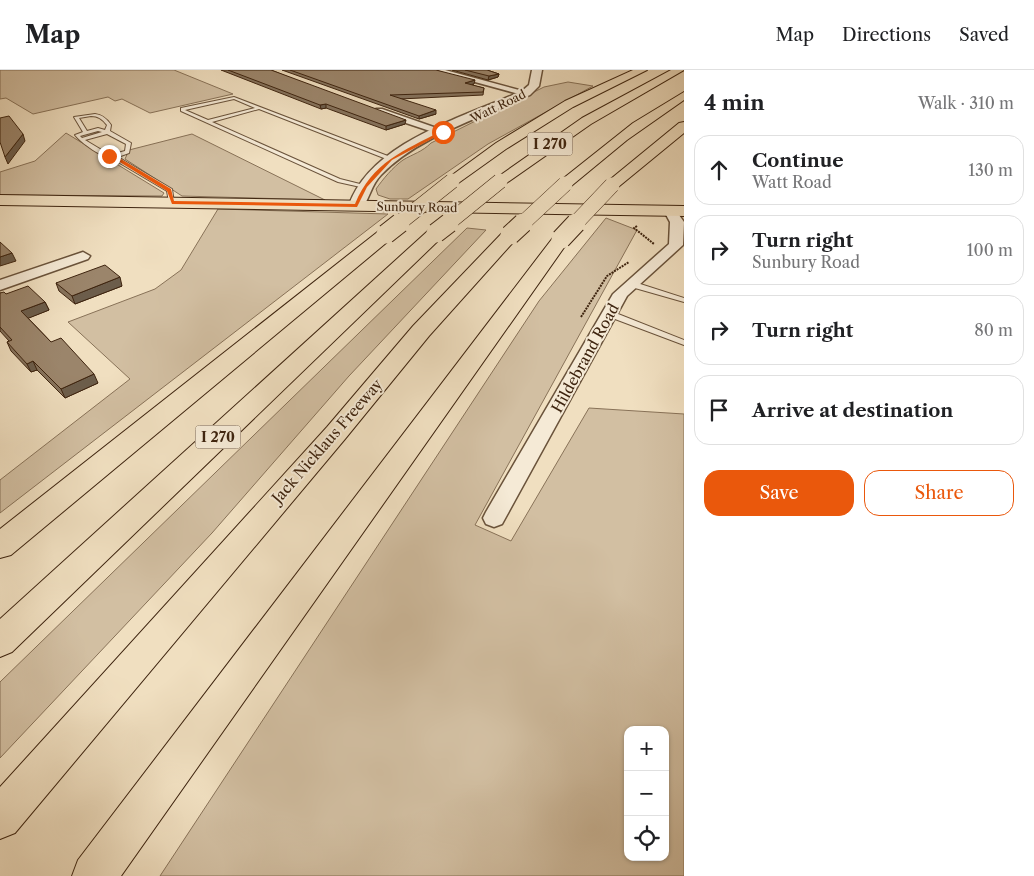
<!DOCTYPE html>
<html lang="en">
<head>
<meta charset="utf-8">
<style>
	:root { --surface:#fff; --page:#f2f2f2; --text:#202124; --muted:#757577; --line:#e0e0e0; --accent:#ea580c }
	body { margin:0; font-family:"Libre Caslon Text",serif; background:var(--page); color:var(--text) }
	.controls { position:absolute; right:15px; bottom:15px; display:grid; overflow:hidden; border-radius:10px; box-shadow:0 1px 4px #0004 }
	.controls button { width:45px; height:45px; display:grid; place-items:center; padding:0; border:0; border-bottom:1px solid var(--line); background:var(--surface); color:var(--text); font:25px sans-serif }
	.stop { position:absolute; width:15px; height:15px; margin:-11px; border:4px solid #ea580c; border-radius:50%; background:#fff }
	.stop.end { background:#ea580c; border-color:#fff; box-shadow:0 1px 5px #0008 }
	.list { margin:0; padding:0; list-style:none }
	h2 { display:flex; justify-content:space-between; align-items:center; height:65px; margin:0; padding:0 20px; font-size:21px }
	h2 small { font-size:16px; font-weight:400; color:var(--muted) }
	.list li { display:grid; grid-template-columns:32px 1fr auto; gap:15px; align-items:center; box-sizing:border-box; height:70px; margin:0 10px 10px; padding:0 10px; border:1px solid var(--line); border-radius:15px }
	.list b { display:block; font-size:19px; white-space:nowrap }
	.list p { margin:0; font-size:16px; white-space:nowrap; color:var(--muted) }
	.list em { font-size:16px; font-style:normal; color:var(--muted) }
	.actions { display:flex; gap:10px; padding:15px 20px }
	.actions a { flex:1; padding:11px 0; border:1px solid var(--accent); border-radius:15px; text-align:center; font-size:18px; color:var(--accent) }
	.actions .main { background:var(--accent); color:#fff }
	.icon { flex:none; width:28px; height:28px; fill:none; stroke:currentColor; stroke-width:2; stroke-linecap:round; stroke-linejoin:round }
	.map { position:relative; flex:none; width:684px; height:806px; overflow:hidden }
	header { display:flex; align-items:center; gap:30px; box-sizing:border-box; height:70px; padding:0 25px; background:var(--surface); border-bottom:1px solid var(--line) }
	header strong { font-size:24px }
	nav { display:flex; gap:28px; margin-inline-start:auto; font-size:18px }
	main { display:flex }
	aside { flex:1; background:var(--surface) }
	.map>svg:first-child { display:block }
	.green { fill:#d2bfa2; stroke:#887258; fill-rule:evenodd }
	.lines { fill:none; stroke-linecap:round; stroke-linejoin:round }
	.service-casing { stroke:#6a533b; stroke-width:2 }
	.minor-casing { stroke:#6a533b; stroke-width:3 }
	.tertiary-casing { stroke:#6a533b; stroke-width:3 }
	.primary-casing { stroke:#3e240f; stroke-width:2 }
	.motorway-casing { stroke:#3e240f; stroke-width:2 }
	.path { stroke:#3e240f; stroke-width:2; stroke-dasharray:2 1; stroke-linecap:butt }
	.service { fill:#f5ead6; fill-rule:evenodd }
	.minor { fill:#f5ead6; fill-rule:evenodd }
	.tertiary { fill:#f5ead6; fill-rule:evenodd }
	.primary { fill:#f0dfc0; fill-rule:evenodd }
	.motorway { fill:#f0dfc0; fill-rule:evenodd }
	.motorway-bridge-far1-casing { stroke:#3e240f; stroke-width:16; stroke-linecap:butt }
	.motorway-bridge-casing { stroke:#3e240f; stroke-width:21; stroke-linecap:butt }
	.motorway-bridge-far1 { stroke:#f0dfc0; stroke-width:15 }
	.motorway-bridge { stroke:#f0dfc0; stroke-width:19 }
	.wall { fill:#85725c; stroke:#3e240f }
	.shaded-wall { fill:#6c5d4b; stroke:#3e240f }
	.building { fill:#9b856b; stroke:#3e240f }
	.route { fill:#ea580c }
	.labels { text-anchor:middle; dominant-baseline:central; stroke-width:4; stroke-linejoin:round; paint-order:stroke }
	.far-street-label { font-size:12px; fill:#3e240f; stroke:#f5ead6 }
	.shield { fill:#f5ead6; stroke:#755f4b; stroke-width:1 }
	.shield-label { font-size:14px; font-weight:bold; fill:#3e240f }
	.street-label { font-size:15px; fill:#3e240f; stroke:#f5ead6 }
</style>
</head>
<body>
<header>
<strong>Map</strong>
<nav><a>Map</a><a>Directions</a><a>Saved</a></nav>
</header>
<main>
<div class="map">
<svg width="684" height="806" viewBox="0 0 684 806">
	<rect width="100%" height="100%" fill="#f0dfc0"/>
	<filter id="stains"><feTurbulence type="fractalNoise" baseFrequency=".004" numOctaves="4"/><feColorMatrix values="0 0 0 0 .2 0 0 0 0 .09 0 0 0 0 .02 0 0 0 .5 -.17"/></filter>
	<radialGradient id="worn" r=".72"><stop offset=".6" stop-color="#630" stop-opacity="0"/><stop offset="1" stop-color="#630" stop-opacity=".3"/></radialGradient>
	<path class="green" d="M0,0H174L233,24L150,43L122,29L115,31L108,27L33,44L6,28L0,29Z
		M568,12L593,16L488,74L408,129H390L378,125L376,119C383,109 393,97 403,90C413,84 422,82 431,73L544,17Z
		M66,63L164,123L162,126L0,125V102L35,91Z
		M192,64L325,130L182,126L125,89L129,80Z
		M218,139L388,144L0,443V410L130,309L68,252L155,219L181,200Z
		M606,148L637,160L475,455L511,471L589,338L684,344V806H160L539,231ZM628,660H665V787H628Z
		M467,158L486,160L349,306L212,463L0,688V612Z"/>
	<g class="lines">
		<defs>
			<path id="service" d="M234,27L393,88L394,89L389,90L259,39L212,52L340,109L368,116L365,118L338,112L181,41V38ZM234,29L255,38L208,50L185,40Z
				M95,44C103,45 107,49 111,55L110,61L131,73L129,83L118,87L172,119L174,133L169,132L167,121L113,89C103,88 81,73 75,65L83,62L74,47ZM91,46C98,46 102,49 107,55L105,60L98,58L87,61L79,48ZM98,61L102,62L82,68L80,66ZM107,64L126,74L125,81L110,85L85,70Z
				M628,212H634L684,228V232L628,216Z
				M607,242H613L684,270V275L607,246Z"/>
			<path id="minor" d="M431,0H445L530,23L526,26Z
				M376,39H382L448,62L439,64L376,43Z
				M670,137L674,138L684,152L683,175L627,226L502,454L494,457L486,454L483,448L486,442L613,224L669,174L670,152L664,141Z
				M83,182L90,186L88,189L0,220V210Z"/>
			<path id="tertiary" d="M532,0H542L539,16L530,25C483,47 417,67 381,105C371,115 370,128 362,138H352L349,135C372,71 465,47 522,21L529,15Z"/>
			<path id="primary" d="M0,125L684,136V146L0,135Z"/>
			<path id="motorway" d="M633,0H647L573,37L506,79L457,114L452,116L444,111L496,73L565,31Z
				M671,0H684L591,54L505,114L500,116L492,111L582,48Z
				M684,22V30L627,70L570,117H560L557,114L560,111L633,53Z
				M684,52V63L617,118H607L604,115L607,112L679,53Z
				M436,158L442,159L445,163L442,167L12,582L0,587V549L430,159Z
				M386,159L392,160L395,164L392,168L11,485L0,488V459L380,160Z
				M510,160L516,161L519,165L516,169L429,266L345,369L15,763L0,769V717L327,357L413,256L504,161Z
				M561,164L567,165L570,169L121,806H72L78,790L555,165Z"/>
		</defs>
		<use href="#service" class="service-casing"/>
		<use href="#minor" class="minor-casing"/>
		<use href="#tertiary" class="tertiary-casing"/>
		<use href="#primary" class="primary-casing"/>
		<use href="#motorway" class="motorway-casing"/>
		<path class="path" d="M637,156L634,158L654,174
			M581,247L607,206L629,192"/>
		<use href="#service" class="service"/>
		<use href="#minor" class="minor"/>
		<use href="#tertiary" class="tertiary"/>
		<use href="#primary" class="primary"/>
		<use href="#motorway" class="motorway"/>
		<defs>
			<path id="motorway-bridge-far1" d="M398,154L452,111
				M447,154L500,111
				M522,154L565,114
				M575,154L612,115"/>
			<path id="motorway-bridge" d="M436,163L449,153
				M386,164L400,153
				M510,165L523,153
				M561,169L576,153"/>
		</defs>
		<use href="#motorway-bridge-far1" class="motorway-bridge-far1-casing"/>
		<use href="#motorway-bridge" class="motorway-bridge-casing"/>
		<use href="#motorway-bridge-far1" class="motorway-bridge-far1"/>
		<use href="#motorway-bridge" class="motorway-bridge"/>
	</g>
	<path class="wall" d="M221,0H271L405,54L386,60L326,38L321,39Z
		M282,0H436L474,14L471,15L484,18L483,25L400,29L436,44L419,49Z
		M452,0H487L499,4L498,7L488,10Z
		M56,213L122,216L75,234L59,221Z
		M0,223L45,232L49,240L28,248L51,272L98,313L65,328L37,300L31,302L11,281L7,272L9,271L0,261Z"/>
	<path class="shaded-wall" d="M499,4L498,7L488,10L489,6Z
		M475,10L474,14L465,16V13Z
		M326,34V38L321,39L320,35Z
		M436,40V44L419,49V46Z
		M406,50L405,54L386,60V56Z
		M23,64L25,71L8,94L5,87Z
		M12,183L16,191L0,196V187Z
		M120,207L122,216L75,234L72,226Z
		M45,232L49,240L24,250L21,241Z
		M33,291L37,300L31,302L27,294Z
		M94,304L98,313L65,328L61,319Z"/>
	<path class="building" d="M228,0H271L406,50L386,56L326,34L320,35Z
		M290,0H436L475,10L465,13L484,18L483,22L390,25L436,40L419,46Z
		M465,0H487L499,4L489,6Z
		M9,46L23,64L5,87L0,72V48Z
		M0,172L12,183L0,187Z
		M105,195L120,207L72,226L56,213Z
		M28,216L45,232L21,241L51,272L61,268L94,304L61,319L33,291L27,294L7,272L12,270L0,257V223L4,222L6,224Z"/>
	<path class="route" d="M441,61L445,62L392,90L367,117L357,137L172,134L167,121L113,88L107,86H116L171,119L174,131L355,134C372,92 404,81 441,61Z"/>
	<g class="labels">
		<g class="far-street-label">
			<text transform="translate(498 36) rotate(-26)">Watt Road</text>
			<text transform="translate(417 137) rotate(1)">Sunbury Road</text>
		</g>
		<g class="shield">
			<rect x="527.5" y="62.5" width="45" height="23" rx="4"/>
			<rect x="195.5" y="355.5" width="45" height="23" rx="4"/>
		</g>
		<g class="shield-label">
			<text x="550" y="74">I 270</text>
			<text x="218" y="367">I 270</text>
		</g>
		<g class="street-label">
			<text transform="translate(585 288) rotate(-61)">Hildebrand Road</text>
			<text transform="translate(327 371) rotate(-49)">Jack Nicklaus Freeway</text>
		</g>
	</g>
	<rect width="100%" height="100%" filter="url(#stains)"/>
	<rect width="100%" height="100%" fill="url(#worn)"/>
</svg>
<div class="controls">
<button>+</button>
<button>−</button>
<button><svg class="icon" aria-label="locate" viewBox="0 0 24 24"><circle cx="12" cy="12" r="6"/><path d="M12 2v4M12 18v4M2 12h4M18 12h4"/></svg></button>
</div>
<div class="stop" style="left:443px;top:62px"></div>
<div class="stop end" style="left:109px;top:86px"></div>
</div>
<aside>
<h2>4 min<small>Walk · 310 m</small></h2>
<ul class="list">
<li><svg class="icon" aria-label="ahead" viewBox="0 0 24 24"><path d="M12 20V5M6 11l6-6 6 6"/></svg><div><b>Continue</b><p>Watt Road</p></div><em>130 m</em></li>
<li><svg class="icon" aria-label="right" viewBox="0 0 24 24"><path d="M7 20v-9h11M14 6l5 5-5 5"/></svg><div><b>Turn right</b><p>Sunbury Road</p></div><em>100 m</em></li>
<li><svg class="icon" aria-label="right" viewBox="0 0 24 24"><path d="M7 20v-9h11M14 6l5 5-5 5"/></svg><div><b>Turn right</b></div><em>80 m</em></li>
<li><svg class="icon" aria-label="arrive" viewBox="0 0 24 24"><path d="M6 21V4h12l-3 4 3 4H6"/></svg><div><b>Arrive at destination</b></div></li>
</ul>
<div class="actions"><a class="main">Save</a><a>Share</a></div>
</aside>
</main>
</body>
</html>
